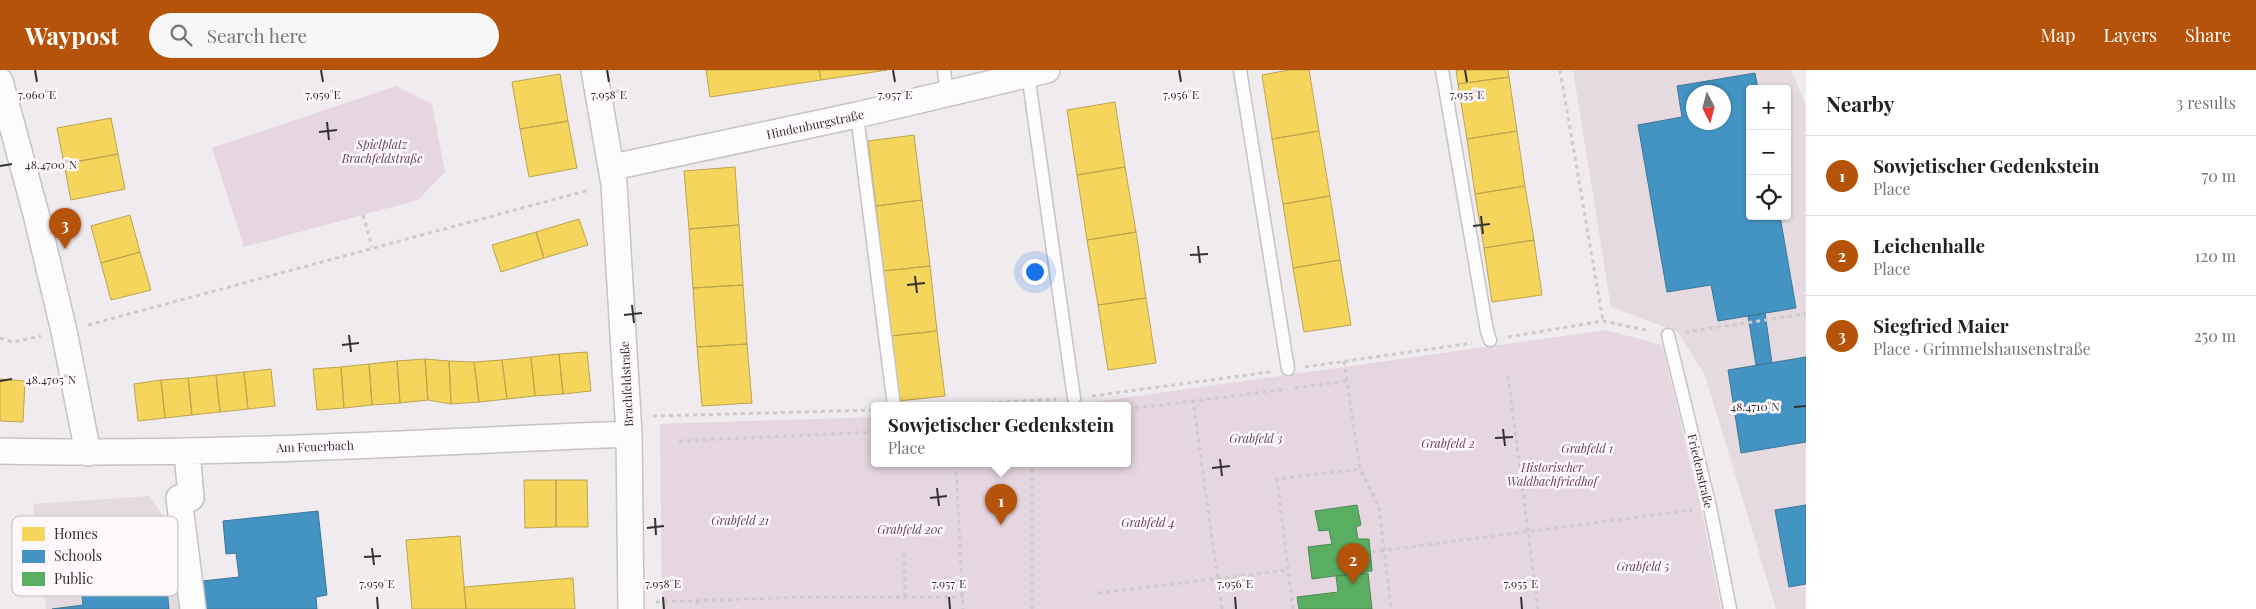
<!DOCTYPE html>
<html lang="en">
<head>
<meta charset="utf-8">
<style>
	:root { --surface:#fff; --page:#f6f6f6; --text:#222; --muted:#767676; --line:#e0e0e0; --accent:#b45309 }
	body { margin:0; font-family:"Playfair Display",serif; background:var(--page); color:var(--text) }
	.controls { position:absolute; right:15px; top:15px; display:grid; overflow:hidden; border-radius:5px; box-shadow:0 1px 4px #0004 }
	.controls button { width:45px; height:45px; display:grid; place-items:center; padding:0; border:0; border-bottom:1px solid var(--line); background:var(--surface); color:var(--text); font:25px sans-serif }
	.compass { position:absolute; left:1686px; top:15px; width:45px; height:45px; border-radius:50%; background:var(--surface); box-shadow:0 1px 4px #0004; rotate:174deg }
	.you { position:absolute; left:1034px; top:201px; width:18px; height:18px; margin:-12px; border:4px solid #fff; border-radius:50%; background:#1a73e8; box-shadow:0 0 0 8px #1a73e833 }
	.badge { display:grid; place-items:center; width:32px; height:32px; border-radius:50%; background:var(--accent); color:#fff; font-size:16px; font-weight:700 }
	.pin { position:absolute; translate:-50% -41px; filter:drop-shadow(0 1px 2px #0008) }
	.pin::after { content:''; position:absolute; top:26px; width:18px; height:15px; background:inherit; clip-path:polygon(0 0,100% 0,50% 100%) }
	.popup { position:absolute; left:871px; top:332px; width:260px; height:65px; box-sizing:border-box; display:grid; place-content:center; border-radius:5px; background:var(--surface); filter:drop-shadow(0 1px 4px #0005); font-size:16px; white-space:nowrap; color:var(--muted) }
	.popup b { font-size:19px; color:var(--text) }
	.popup::after { content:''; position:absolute; left:50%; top:100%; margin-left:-10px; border:10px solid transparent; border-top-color:var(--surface) }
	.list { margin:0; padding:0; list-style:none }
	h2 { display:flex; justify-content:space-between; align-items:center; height:65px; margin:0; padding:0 20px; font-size:21px }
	h2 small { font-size:16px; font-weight:400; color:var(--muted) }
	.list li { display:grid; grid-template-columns:32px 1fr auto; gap:15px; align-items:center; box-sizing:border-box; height:80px; padding:0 20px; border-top:1px solid var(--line) }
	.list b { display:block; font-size:19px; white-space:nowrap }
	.list p { margin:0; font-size:16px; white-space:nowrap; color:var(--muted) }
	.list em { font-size:16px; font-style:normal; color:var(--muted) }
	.icon { flex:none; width:28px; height:28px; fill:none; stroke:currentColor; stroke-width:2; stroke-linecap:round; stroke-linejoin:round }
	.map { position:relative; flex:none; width:1806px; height:539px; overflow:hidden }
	header { display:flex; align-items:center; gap:30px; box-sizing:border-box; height:70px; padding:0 25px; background:var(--accent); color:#fff }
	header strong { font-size:24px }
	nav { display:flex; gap:28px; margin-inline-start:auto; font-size:18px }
	.search { width:350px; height:45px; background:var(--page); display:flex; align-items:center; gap:12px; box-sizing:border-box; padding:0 18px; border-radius:28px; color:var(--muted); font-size:19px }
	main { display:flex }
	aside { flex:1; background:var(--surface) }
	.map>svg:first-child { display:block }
	.built { fill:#e4dae0; fill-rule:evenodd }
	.green { fill:#e5d6e0 }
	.homes { fill:#f6d55c; stroke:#bca450 }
	.schools { fill:#4393c3; stroke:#3e7698; fill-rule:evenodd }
	.public { fill:#5aae61; stroke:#4f8853 }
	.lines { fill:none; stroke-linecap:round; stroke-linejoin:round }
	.lane-casing { stroke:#c6c2c5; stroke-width:15 }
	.street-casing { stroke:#c6c2c5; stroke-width:28 }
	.path { stroke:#cdcccd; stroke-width:3; stroke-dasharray:4 4; stroke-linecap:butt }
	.lane { stroke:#fdfcfc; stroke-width:12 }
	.street { stroke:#fdfcfc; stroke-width:25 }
	.ticks { fill:none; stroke:#343133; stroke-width:2 }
	.labels { text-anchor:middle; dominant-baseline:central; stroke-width:5; stroke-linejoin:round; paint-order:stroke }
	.street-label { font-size:12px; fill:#343133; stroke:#fef7fc }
	.park-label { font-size:12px; font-style:italic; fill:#69405d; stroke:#fef7fc }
	.key { fill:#fef7fc; stroke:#c1bcc0; stroke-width:1 }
	.key-label { font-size:14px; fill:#343133 }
	.ticks-label { font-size:12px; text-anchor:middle; fill:#343133; stroke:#fef7fc; stroke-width:5; stroke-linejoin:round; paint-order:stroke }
</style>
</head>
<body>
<header>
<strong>Waypost</strong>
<div class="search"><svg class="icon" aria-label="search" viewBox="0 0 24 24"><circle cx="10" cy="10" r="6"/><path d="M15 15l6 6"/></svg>Search here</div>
<nav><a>Map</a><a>Layers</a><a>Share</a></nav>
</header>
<main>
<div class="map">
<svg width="1806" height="539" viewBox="0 0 1806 539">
	<rect width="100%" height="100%" fill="#f0ebee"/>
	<path class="built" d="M1573,0H1791L1806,35V539H1776L1705,305L1678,262L1611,237ZM1750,19H1787V146H1750ZM1694,22H1724V52H1694Z
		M149,426L173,460L182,539H46L33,434Z"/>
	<path class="green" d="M396,16L432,34L445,102L418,130L244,177L212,78Z
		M1606,260L1662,275L1701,438L1721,539H662L660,354L875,347V394H1127V336H1067Z"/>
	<path class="homes" d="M706,0H819L821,10L710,27Z
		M819,0H887L821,10Z
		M1289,0H1309L1319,61L1272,69L1262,5Z
		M1456,0H1508L1509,7L1458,14Z
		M560,4L568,51L520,59L512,12Z
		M1509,7L1517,61L1467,69L1458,14Z
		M1115,32L1125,97L1077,105L1067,40Z
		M111,48L118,84L64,94L57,58Z
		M568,51L577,98L529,107L520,59Z
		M1319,61L1330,126L1283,134L1272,69Z
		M1517,61L1525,116L1475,124L1467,69Z
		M914,65L922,130L876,136L868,71Z
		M118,84L125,119L71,130L64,94Z
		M735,97L739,155L689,159L684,101Z
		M1125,97L1136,162L1087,170L1077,105Z
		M1525,116L1534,170L1484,178L1475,124Z
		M1330,126L1340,190L1293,198L1283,134Z
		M922,130L930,196L883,201L876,136Z
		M130,145L140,182L101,193L91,156Z
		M579,149L588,175L544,188L536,162Z
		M739,155L743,215L693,218L689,159Z
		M536,162L544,188L501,202L492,175Z
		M1136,162L1146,228L1098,235L1087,170Z
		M1534,170L1542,225L1492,232L1484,178Z
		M140,182L151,220L111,230L101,193Z
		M1340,190L1351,255L1304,262L1293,198Z
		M930,196L937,261L891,266L883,201Z
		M743,215L747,274L697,277L693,218Z
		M1146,228L1156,293L1108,300L1098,235Z
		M937,261L945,326L899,331L891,266Z
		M747,274L752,333L702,336L697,277Z
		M587,282L591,321L563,324L559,284Z
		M559,284L563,324L535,326L531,287Z
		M531,287L535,326L507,329L502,290Z
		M425,289L449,291L451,334L428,330Z
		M425,289L428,330L400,333L397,291Z
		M502,290L507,329L479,332L474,292Z
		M397,291L400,333L372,335L369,294Z
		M449,291L474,292L479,332L451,334Z
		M369,294L372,335L344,338L341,297Z
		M341,297L344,338L317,340L313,299Z
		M271,299L275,336L248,339L244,302Z
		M244,302L248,339L220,342L216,305Z
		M216,305L220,342L192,345L188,308Z
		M188,308L192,345L165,348L161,310Z
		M0,309L25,311L23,352L0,351Z
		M161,310L165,348L138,351L134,314Z
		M524,410H556V457L525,458Z
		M556,410H587L588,457H556Z
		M460,466L466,539H412L406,470Z
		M573,508L575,539H466L464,517Z"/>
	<path class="schools" d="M1755,3L1758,19H1750V146H1780L1796,238L1718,251L1711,215L1667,222L1638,55L1682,47L1677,16ZM1694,22H1724V52H1694Z
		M1765,243L1772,293L1756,295L1748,246Z
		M1806,287V372L1741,383L1728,300Z
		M1806,435V514L1789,517L1775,440Z
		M318,441L327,525L316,527L317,539H205L202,511L239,507L236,483L226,484L223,451Z
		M136,502L137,511L166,508L169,539H52L83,535L80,508Z"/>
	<path class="public" d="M1357,435L1361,455L1356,457L1358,469H1369L1372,501L1312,509L1308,477L1332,474L1329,460L1319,461L1315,441Z
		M1368,503L1372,539H1299L1297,527L1338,522L1336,506Z"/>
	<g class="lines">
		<defs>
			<path id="lane" d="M944,0L947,23
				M1240,0L1288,299
				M1442,0L1487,261L1490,270
				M1028,4L1074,328
				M857,45L894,336
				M1668,265L1710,437L1730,539"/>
			<path id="street" d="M594,0L614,114L629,364L631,539
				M0,11L36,144L64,261L88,383
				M613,97L857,45L1047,0
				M0,381C210,386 420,372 629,364
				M187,381L191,428H179L193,539"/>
		</defs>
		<use href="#lane" class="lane-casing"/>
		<use href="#street" class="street-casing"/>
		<path class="path" d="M1560,0L1603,251
			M363,145L372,177
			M88,255L589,120
			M1685,262L1806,244
			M1508,267L1603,251L1650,261
			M0,268L14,272L41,266
			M1344,291L1360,399L1379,437L1391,539
			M1305,297L1472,273
			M1508,306L1538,539
			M1295,318L1347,311
			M1092,326L1270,302
			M942,336L1056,329
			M1127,339L1193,331
			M653,346L875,340
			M679,371L875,362
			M956,394L963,539
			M1372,482L1692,440
			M904,483L905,527
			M1098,523L1288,500
			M697,531V539
			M656,532L808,527H963
			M1032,539V394
			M1222,539L1193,331L1287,319
			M1293,539L1277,409L1360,399"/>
		<use href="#lane" class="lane"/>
		<use href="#street" class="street"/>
	</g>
	<path class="ticks" d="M35,0L37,12M321,0L323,12M607,0L609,12M893,0L895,12M1179,0L1181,12M1465,0L1467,12M327,52L329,70M319,62L337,60M0,96L12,94M1481,146L1483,164M1473,156L1490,154M1198,176L1200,193M1190,185L1208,184M915,206L917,223M907,215L925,213M632,235L634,253M624,245L642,243M349,265L351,282M342,275L359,273M0,311L12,309M1794,337L1806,336M1503,359L1505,376M1495,368L1513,367M1220,389L1222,406M1212,398L1230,396M937,418L939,436M930,428L947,426M655,448L656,465M647,458L664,456M372,478L374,495M364,487L381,486M377,527L378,539M663,527L664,539M949,527L950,539M1235,527L1236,539M1521,527L1522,539"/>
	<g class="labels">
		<g class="street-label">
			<text transform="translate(815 54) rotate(-12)">Hindenburgstraße</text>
			<text transform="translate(626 314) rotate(-93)">Brachfeldstraße</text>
			<text transform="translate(315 376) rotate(-2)">Am Feuerbach</text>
			<text transform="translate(1701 401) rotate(77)">Friedenstraße</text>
		</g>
		<g class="park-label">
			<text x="382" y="74">Spielplatz<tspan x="382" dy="14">Brachfeldstraße</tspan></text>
			<text x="1256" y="368">Grabfeld 3</text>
			<text x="1448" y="373">Grabfeld 2</text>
			<text x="1587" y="378">Grabfeld 1</text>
			<text x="1552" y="397">Historischer<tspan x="1552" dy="14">Waldbachfriedhof</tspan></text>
			<text x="740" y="450">Grabfeld 21</text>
			<text x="1148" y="452">Grabfeld 4</text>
			<text x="910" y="459">Grabfeld 20c</text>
			<text x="1643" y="496">Grabfeld 5</text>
		</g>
	</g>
	<rect x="12" y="446" width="166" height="80" rx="8" class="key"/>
	<rect x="22" y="457" width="23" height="14" fill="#f6d55c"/>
	<rect x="22" y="480" width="23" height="13" fill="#4393c3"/>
	<rect x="22" y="502" width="23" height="14" fill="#5aae61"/>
	<g class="key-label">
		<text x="54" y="469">Homes</text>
		<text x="54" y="491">Schools</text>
		<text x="54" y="514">Public</text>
	</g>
	<g class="ticks-label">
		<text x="37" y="29">7.960°E</text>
		<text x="323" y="29">7.959°E</text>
		<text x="609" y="29">7.958°E</text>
		<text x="895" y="29">7.957°E</text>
		<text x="1181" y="29">7.956°E</text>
		<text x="1467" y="29">7.955°E</text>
		<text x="51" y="99">48.4700°N</text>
		<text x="51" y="314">48.4705°N</text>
		<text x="1755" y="341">48.4710°N</text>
		<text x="377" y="518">7.959°E</text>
		<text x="663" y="518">7.958°E</text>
		<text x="949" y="518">7.957°E</text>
		<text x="1235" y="518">7.956°E</text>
		<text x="1521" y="518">7.955°E</text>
	</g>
</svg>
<div class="controls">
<button>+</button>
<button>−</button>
<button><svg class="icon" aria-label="locate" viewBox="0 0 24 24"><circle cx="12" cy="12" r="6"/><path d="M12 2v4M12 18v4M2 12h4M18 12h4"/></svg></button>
</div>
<svg class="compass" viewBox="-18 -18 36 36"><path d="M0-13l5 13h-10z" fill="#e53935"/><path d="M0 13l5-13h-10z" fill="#767676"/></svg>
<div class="you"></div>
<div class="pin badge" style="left:1001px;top:455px">1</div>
<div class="popup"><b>Sowjetischer Gedenkstein</b>Place</div>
<div class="pin badge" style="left:1353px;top:514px">2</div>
<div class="pin badge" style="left:65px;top:179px">3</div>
</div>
<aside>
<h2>Nearby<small>3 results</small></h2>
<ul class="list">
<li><span class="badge">1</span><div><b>Sowjetischer Gedenkstein</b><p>Place</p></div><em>70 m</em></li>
<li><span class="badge">2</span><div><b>Leichenhalle</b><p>Place</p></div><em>120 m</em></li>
<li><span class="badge">3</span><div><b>Siegfried Maier</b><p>Place · Grimmelshausenstraße</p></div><em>250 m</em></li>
</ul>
</aside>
</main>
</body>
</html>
